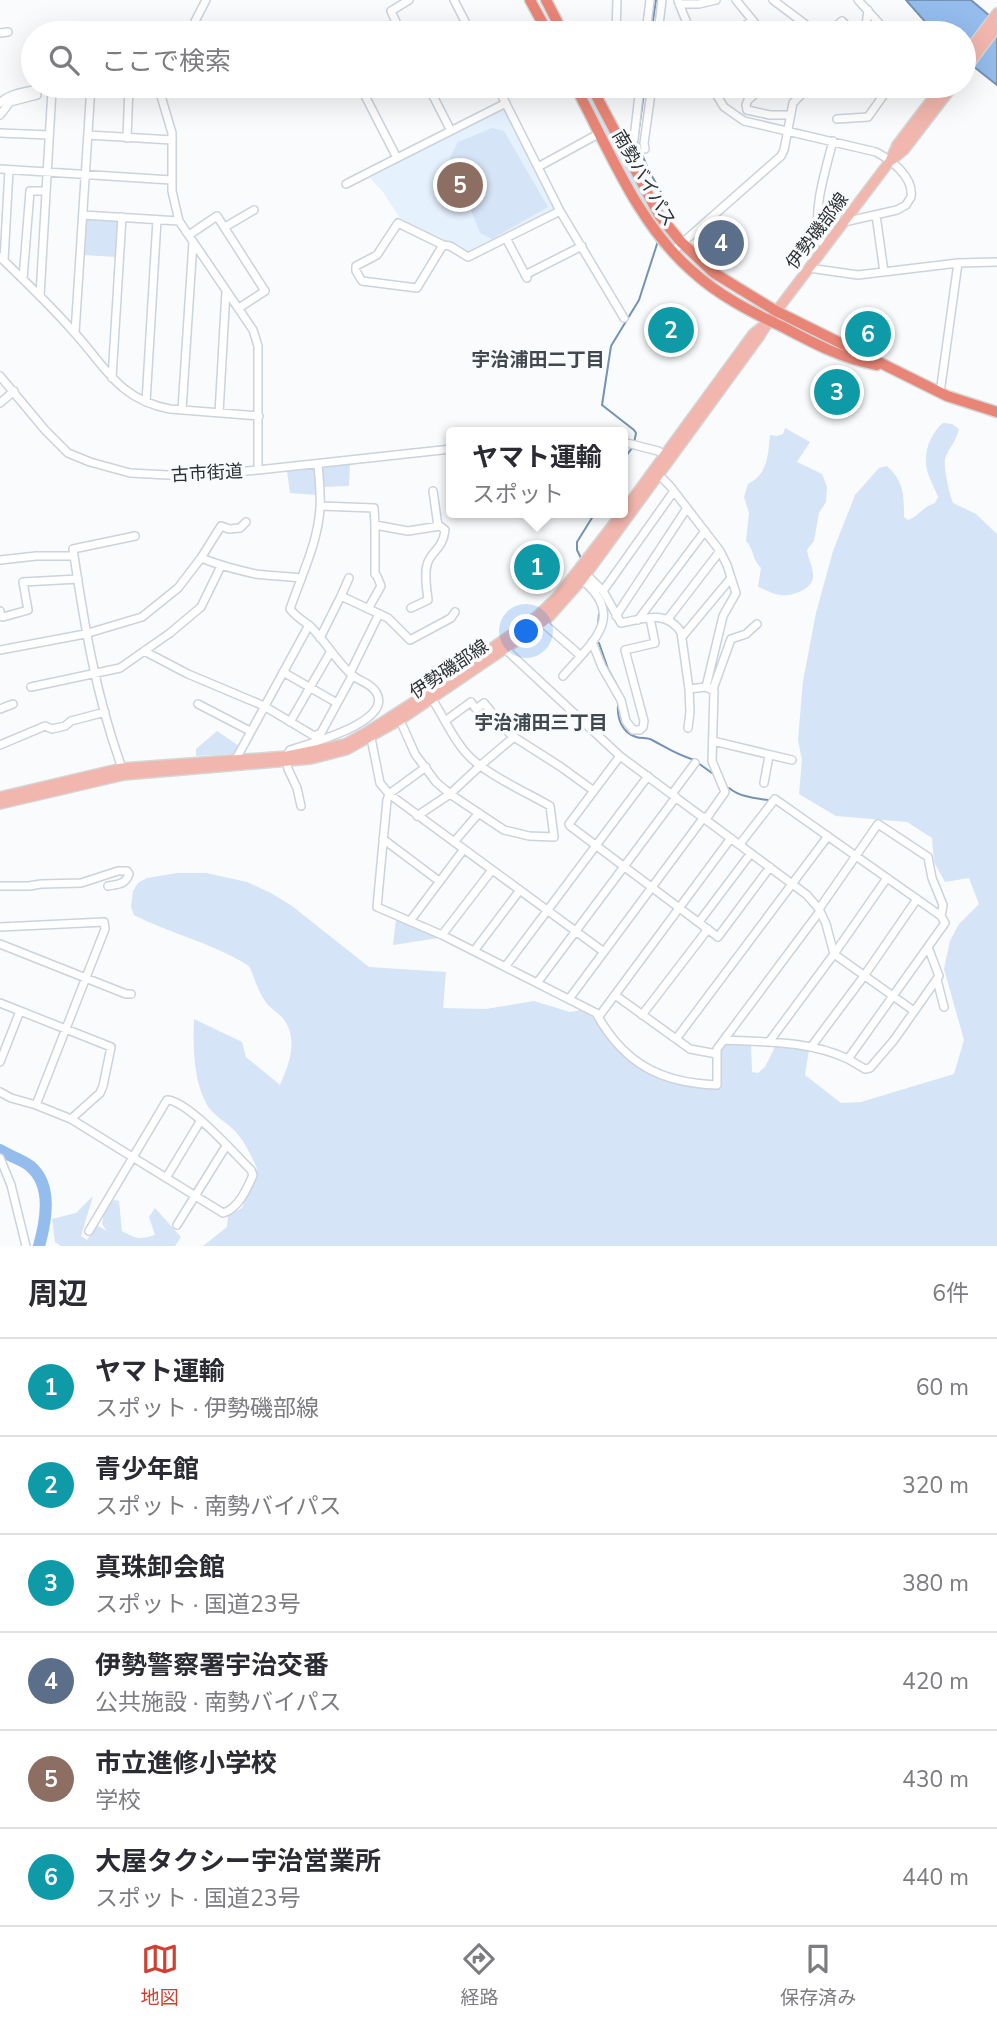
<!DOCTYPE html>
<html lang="ja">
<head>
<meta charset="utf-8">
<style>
	:root { --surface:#fff; --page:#f2f2f3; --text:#2b2b33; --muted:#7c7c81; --line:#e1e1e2; --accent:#ce4132 }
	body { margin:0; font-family:"Nunito Sans","Noto Sans JP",sans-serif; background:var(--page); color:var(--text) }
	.you { position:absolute; left:527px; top:632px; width:24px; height:24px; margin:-18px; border:5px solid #fff; border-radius:50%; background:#1a73e8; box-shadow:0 0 0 10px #1a73e833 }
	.badge { display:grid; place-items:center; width:46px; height:46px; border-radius:50%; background:var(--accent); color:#fff; font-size:23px; font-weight:700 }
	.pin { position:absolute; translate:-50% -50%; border:4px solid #fff; box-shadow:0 2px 7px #0006 }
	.popup { position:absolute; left:446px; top:427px; width:182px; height:91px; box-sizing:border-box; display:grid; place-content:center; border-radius:7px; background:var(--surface); filter:drop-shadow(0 2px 5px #0005); font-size:23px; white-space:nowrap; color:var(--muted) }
	.popup b { font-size:26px; color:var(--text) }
	.popup::after { content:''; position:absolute; left:50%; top:100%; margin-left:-14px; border:14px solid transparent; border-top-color:var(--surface) }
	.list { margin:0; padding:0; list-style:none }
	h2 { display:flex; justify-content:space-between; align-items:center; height:91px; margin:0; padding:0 28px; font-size:30px }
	h2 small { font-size:23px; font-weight:400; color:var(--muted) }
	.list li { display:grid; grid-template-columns:46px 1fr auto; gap:21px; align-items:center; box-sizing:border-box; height:98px; padding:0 28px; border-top:2px solid var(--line) }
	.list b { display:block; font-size:26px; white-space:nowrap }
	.list p { margin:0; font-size:23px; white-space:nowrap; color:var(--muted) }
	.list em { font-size:23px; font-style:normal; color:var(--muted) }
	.icon { flex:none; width:38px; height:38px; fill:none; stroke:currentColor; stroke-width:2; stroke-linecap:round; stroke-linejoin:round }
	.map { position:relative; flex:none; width:997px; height:1246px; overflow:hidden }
	.search { position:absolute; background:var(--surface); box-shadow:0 7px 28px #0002; left:21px; right:21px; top:21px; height:77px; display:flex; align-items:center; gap:18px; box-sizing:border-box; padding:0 24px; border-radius:38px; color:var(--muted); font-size:26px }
	.sheet { height:679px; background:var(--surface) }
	nav { display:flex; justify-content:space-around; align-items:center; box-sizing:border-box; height:98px; border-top:2px solid var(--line); background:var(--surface); font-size:19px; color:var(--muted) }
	nav a { display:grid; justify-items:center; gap:4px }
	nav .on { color:var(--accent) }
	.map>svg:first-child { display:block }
	.built { fill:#e6f1fe }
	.green { fill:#d5e4f6 }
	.water { fill:#94bcec; stroke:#7592b4; stroke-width:2 }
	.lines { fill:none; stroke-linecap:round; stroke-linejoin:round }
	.stream { stroke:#7592b4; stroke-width:2 }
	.river { stroke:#94bcec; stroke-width:12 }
	.minor-casing { stroke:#cbd3dc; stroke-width:10 }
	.major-casing { stroke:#d5d6d6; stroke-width:12 }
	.highway-casing { stroke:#d5d6d6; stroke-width:13 }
	.minor { stroke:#fff; stroke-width:7 }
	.major { stroke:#f1b6ad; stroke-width:9 }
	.highway { stroke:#e88576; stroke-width:10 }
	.labels { text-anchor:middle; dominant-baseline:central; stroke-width:7; stroke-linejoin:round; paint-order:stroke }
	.street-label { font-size:18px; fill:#2c3033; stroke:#f9fbfd }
	.neighbourhood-label { font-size:19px; font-weight:bold; fill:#414850; stroke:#f9fbfd }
</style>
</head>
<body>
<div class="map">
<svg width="997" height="1246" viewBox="0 0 997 1246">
	<rect width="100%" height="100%" fill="#f9fbfd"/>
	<path class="built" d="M500,108L506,109L555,207L554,211L471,253L451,242L439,239L400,218L383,192L370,178Z"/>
	<path class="green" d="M582,86H585L648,207L667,234V236L646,208L632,185Z
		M492,128L504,131L548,207L492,239L480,233L450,158L458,142Z
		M89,219L117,221L118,223L117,257L83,255L85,222Z
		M943,423L952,424L959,429C956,442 948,449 945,459C943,466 950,496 953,503L976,514L997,534V1246H203L227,1227L228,1216L242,1208L257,1168C251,1155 245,1142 235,1131C226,1122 213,1115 207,1105C193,1080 193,1046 194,1019L242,1042L246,1057L280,1085C289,1065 298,1041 285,1021C280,1013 270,1009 265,1001C257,990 255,978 249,966C213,943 171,934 134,915L131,907L133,891L138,883L147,878L177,873H206L247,882L271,893L292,906L369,967L446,972L443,1008L486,1009L534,1001L570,1012L581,1010L595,1017L615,1047L647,1072L662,1079L695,1087L720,1088V1050L726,1043L751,1044L752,1072L758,1073L765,1067L776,1045L809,1050L805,1075L841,1103L861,1102L954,1074L964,1040L944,969L950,941L959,924L979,904L969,878L945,882L934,862L932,838L907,822L836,816L799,794L802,760L798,740L803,681L816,613L833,551L855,495L879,468L887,466C904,482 904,495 904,517L908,520C918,517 922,507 935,503L938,497C935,488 929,479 927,470C923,453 930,434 943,423Z
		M785,428L810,442L797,462L822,474L827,487L826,502L819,513L814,541L807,550C808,560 814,567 813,578C811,590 790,597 780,595C773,594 765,589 758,587L761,568C751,557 755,551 746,541L749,513L744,497L748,484C768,474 768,455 770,435L777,436L783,434Z
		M350,464L349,486L321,487L320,470L322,468Z
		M315,469L316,495L290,493L287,471Z
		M217,731L239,746L235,754L196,756V749Z
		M396,919L439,938L393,945Z
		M93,1196L81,1236L87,1240L96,1225L107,1231L102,1224L105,1207L114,1200L119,1201L122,1231C136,1239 140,1240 155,1235L149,1217L155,1208L181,1237L175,1246H61L55,1242L52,1219L76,1213Z"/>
	<path class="water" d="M906,0H971L997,22V85L964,59V33H935Z"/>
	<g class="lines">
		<path class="stream" d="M651,33L656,0
			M645,86L637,142L648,169L667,203L669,208L666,216
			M634,443L636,433L634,430L602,405L611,346L639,300L658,241
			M623,460L632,448
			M581,558L577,550V542L595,513
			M598,625L599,614
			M599,643L608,669L621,693
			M618,705C617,718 622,733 636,737C642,739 647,737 652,740C669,749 675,754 694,760
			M698,763L712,773
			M729,788C740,797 754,798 768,800"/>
		<path class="river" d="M0,1150C9,1156 21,1159 30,1166C53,1185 46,1221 39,1246"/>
		<defs>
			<path id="minor" d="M454,0L471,33
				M736,0L763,33
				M773,0L817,33
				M858,0L888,33
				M678,1L691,33
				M679,4H699L716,0
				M0,33L8,32
				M189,33L206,0
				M401,33L391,11L409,0
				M616,33L617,0
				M646,33L650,0
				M658,33L662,0
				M736,33L752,20
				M828,33L842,21L853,33
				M865,33L868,10
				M158,86L172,133V191L179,221L253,330L258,346V470
				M360,86L397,158L506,103
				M428,86L451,131
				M497,86L560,211L624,318
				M711,86L724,107L744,121L876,152C891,160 914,177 911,197L906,205L897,210L844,222
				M764,86L748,100L746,105L747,110L770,115H790
				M49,91L67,86
				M0,103C10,92 32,91 46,88L52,90L40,296
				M0,115L10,102L37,95
				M837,119L868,117L890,86
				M0,133L49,135
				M88,135L172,140
				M127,138L129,86
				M622,145L634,139L640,86
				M645,149L644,143L652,86
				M538,167L600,133
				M0,169L171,180
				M346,184L397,158
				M83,215L179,221
				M876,215L884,272
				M398,223L443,245L417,288L362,281L356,271V266L377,255Z
				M225,227L254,210
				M189,235L217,216L265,291L239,308
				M506,238L527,278
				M443,245L450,246L468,257L560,211
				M826,246L819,240C813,208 825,172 833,141
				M672,252L781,156L784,150L793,103L809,86
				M0,257C25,281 49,304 72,330C105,365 117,399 170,409L259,416
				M4,260L9,170
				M809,268L858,275L958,263L997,262
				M525,275L582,246
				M23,279L30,191H46
				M75,333L91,86
				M0,376L45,430L68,453L90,462L130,473L187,476L258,470L451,449
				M112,378L122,217
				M940,393L958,263
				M146,402L157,220
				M0,403L14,391
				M182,410L193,242
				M219,413L226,291
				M623,442L658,451L668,457
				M659,475L670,486L720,551L727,565L736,593L723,616L706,687
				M433,491L438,526
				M321,506L374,508L375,525L408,531L440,526L445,530C443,550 430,551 427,565C424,575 427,590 428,600L411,608
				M201,558L221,526L229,529L240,528L246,522
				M0,560L36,556H74
				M375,574V525
				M586,574L603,591L621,623C643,619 665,609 681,632L689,689L706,687L714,691L712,761L725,792L706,819
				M603,591L674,491
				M341,596L349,578
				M368,609L381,586L377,576
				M0,611V616L3,617L28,610L23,582L78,579
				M616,616L687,508
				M638,620L705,531
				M667,620L720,551
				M543,623L581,656
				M682,637L731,578
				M320,638L341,596L388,618L410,640L451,618L455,612
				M592,642L602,667L621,700L626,721L633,730H640L643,727L644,721L625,650L655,643L650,618
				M503,647L620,756L807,895L819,909L826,924L834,954L914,1011
				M0,650L85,634L142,617L178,588L201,558C219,565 237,570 256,574C269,576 285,576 300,578
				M144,651L188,674L264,706L314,736L321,733L352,676
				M283,672L337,703
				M350,673L379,614
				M563,676C590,644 628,617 582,580
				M31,687L120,668L170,633L201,607L221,566
				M713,689L731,639L746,634L757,624
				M198,704L250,731
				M0,709L13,704
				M400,720L415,754L436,782L450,794L504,830L529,836L554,837L550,806C526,792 485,774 467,754C452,738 444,717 432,699
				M445,721L471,702L476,709L484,703L506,730L514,737L561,767L594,791
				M290,722L331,651
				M688,728L690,712L689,689
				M371,738L380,783L389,794L604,952
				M713,741L792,760
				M0,745L45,726L52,729L65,726L71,721L105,712
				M287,756L290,750C307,744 395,722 376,692C370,682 357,681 350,673C335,659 325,641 311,627C304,621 296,617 290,609C301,576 318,543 320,508C321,494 319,478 318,464
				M620,756L569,824L570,826L718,937L770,867
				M236,759L309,625
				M287,762L288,769L297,788L301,806
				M426,767L389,794L387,800L377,907L442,935L600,1015L731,838
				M122,768C96,697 84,623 73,549L135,536
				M764,783L769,756
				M672,794L695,763
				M417,816L450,794L481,765L514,737
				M383,839L439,881
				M454,842L479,813
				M0,886H29L41,884L81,883L118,871H127L129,874C125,885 118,884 108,886
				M819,909L878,824L928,857L932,878L943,905L941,916
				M410,921L464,849
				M699,922L751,853
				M0,927L104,922L105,929L36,1105L11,1098L0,1092
				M442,935L492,870
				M0,944L126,994H131
				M474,951L520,890
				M505,967L648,776
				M937,980L944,1007
				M537,983L676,797
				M615,995L690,1049L717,1054V1049L820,911
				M569,999L704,817
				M0,1003L111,1047L103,1086L100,1093L71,1119L36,1105
				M596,1013C624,1064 661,1083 717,1085V1054
				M642,1015L708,929
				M676,1039L828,836
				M724,1040C766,1042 810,1041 848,1059L945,923L941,916L775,799L740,844
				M769,1042L834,954L887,878
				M811,1047L864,976L917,899
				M848,1059L865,1069L870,1068L894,1040L939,976L928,947
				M0,1062L20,1011
				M71,1119L223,1213C238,1209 247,1189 253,1175L251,1170C235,1154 187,1100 167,1100L89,1231
				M0,1158L11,1185L26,1246
				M166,1178L201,1120
				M177,1225L226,1146"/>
			<path id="major" d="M964,57L997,13
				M964,71L997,27
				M892,160L904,150L953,86
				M623,512L753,334L763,326
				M0,797L122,768L287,756L345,744L367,732L429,692L536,617L558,596L622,513
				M0,804L124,775L311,759L346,750L400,720L534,629L550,616L582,580L759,337L769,321L890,161L897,145L942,86"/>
			<path id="highway" d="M530,0L548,33
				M546,0L563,33
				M575,86C609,149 637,223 692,271C718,295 751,312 783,327C813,343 843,359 877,365
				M591,86L659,215L681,242L714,273L776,311L947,396L997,412"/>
		</defs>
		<use href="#minor" class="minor-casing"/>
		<use href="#major" class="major-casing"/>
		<use href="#highway" class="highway-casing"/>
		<use href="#minor" class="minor"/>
		<use href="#major" class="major"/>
		<use href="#highway" class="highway"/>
	</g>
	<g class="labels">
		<g class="street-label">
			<text transform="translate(644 178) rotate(60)">南勢バイパス</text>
			<text transform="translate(817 231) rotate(-53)">伊勢磯部線</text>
			<text transform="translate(207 473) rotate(-3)">古市街道</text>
			<text transform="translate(449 669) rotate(-34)">伊勢磯部線</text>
		</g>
		<g class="neighbourhood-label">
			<text x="538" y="360">宇治浦田二丁目</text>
			<text x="541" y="723">宇治浦田三丁目</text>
		</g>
	</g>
</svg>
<div class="you"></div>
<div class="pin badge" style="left:537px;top:567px;background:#0f9aa8">1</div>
<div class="popup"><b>ヤマト運輸</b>スポット</div>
<div class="pin badge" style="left:671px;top:330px;background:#0f9aa8">2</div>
<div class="pin badge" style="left:837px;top:392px;background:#0f9aa8">3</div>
<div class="pin badge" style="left:721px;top:243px;background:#5c6f8a">4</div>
<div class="pin badge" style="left:460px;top:185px;background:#8d6e63">5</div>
<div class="pin badge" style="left:868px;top:334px;background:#0f9aa8">6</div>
<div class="search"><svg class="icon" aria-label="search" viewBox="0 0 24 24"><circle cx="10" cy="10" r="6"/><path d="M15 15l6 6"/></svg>ここで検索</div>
</div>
<section class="sheet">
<h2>周辺<small>6件</small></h2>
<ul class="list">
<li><span class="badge" style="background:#0f9aa8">1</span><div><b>ヤマト運輸</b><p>スポット · 伊勢磯部線</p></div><em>60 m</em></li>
<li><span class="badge" style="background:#0f9aa8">2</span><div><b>青少年館</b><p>スポット · 南勢バイパス</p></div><em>320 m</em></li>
<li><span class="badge" style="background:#0f9aa8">3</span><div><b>真珠卸会館</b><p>スポット · 国道23号</p></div><em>380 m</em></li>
<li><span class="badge" style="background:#5c6f8a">4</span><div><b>伊勢警察署宇治交番</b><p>公共施設 · 南勢バイパス</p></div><em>420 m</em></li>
<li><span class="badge" style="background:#8d6e63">5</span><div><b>市立進修小学校</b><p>学校</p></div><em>430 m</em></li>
<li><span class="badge" style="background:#0f9aa8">6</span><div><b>大屋タクシー宇治営業所</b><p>スポット · 国道23号</p></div><em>440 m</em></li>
</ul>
</section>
<nav>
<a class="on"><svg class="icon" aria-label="map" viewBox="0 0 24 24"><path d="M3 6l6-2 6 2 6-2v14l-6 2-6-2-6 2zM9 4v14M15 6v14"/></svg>地図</a>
<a><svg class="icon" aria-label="directions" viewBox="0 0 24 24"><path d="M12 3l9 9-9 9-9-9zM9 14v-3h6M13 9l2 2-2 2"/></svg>経路</a>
<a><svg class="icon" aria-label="saved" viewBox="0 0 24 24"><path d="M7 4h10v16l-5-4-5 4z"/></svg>保存済み</a>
</nav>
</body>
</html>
